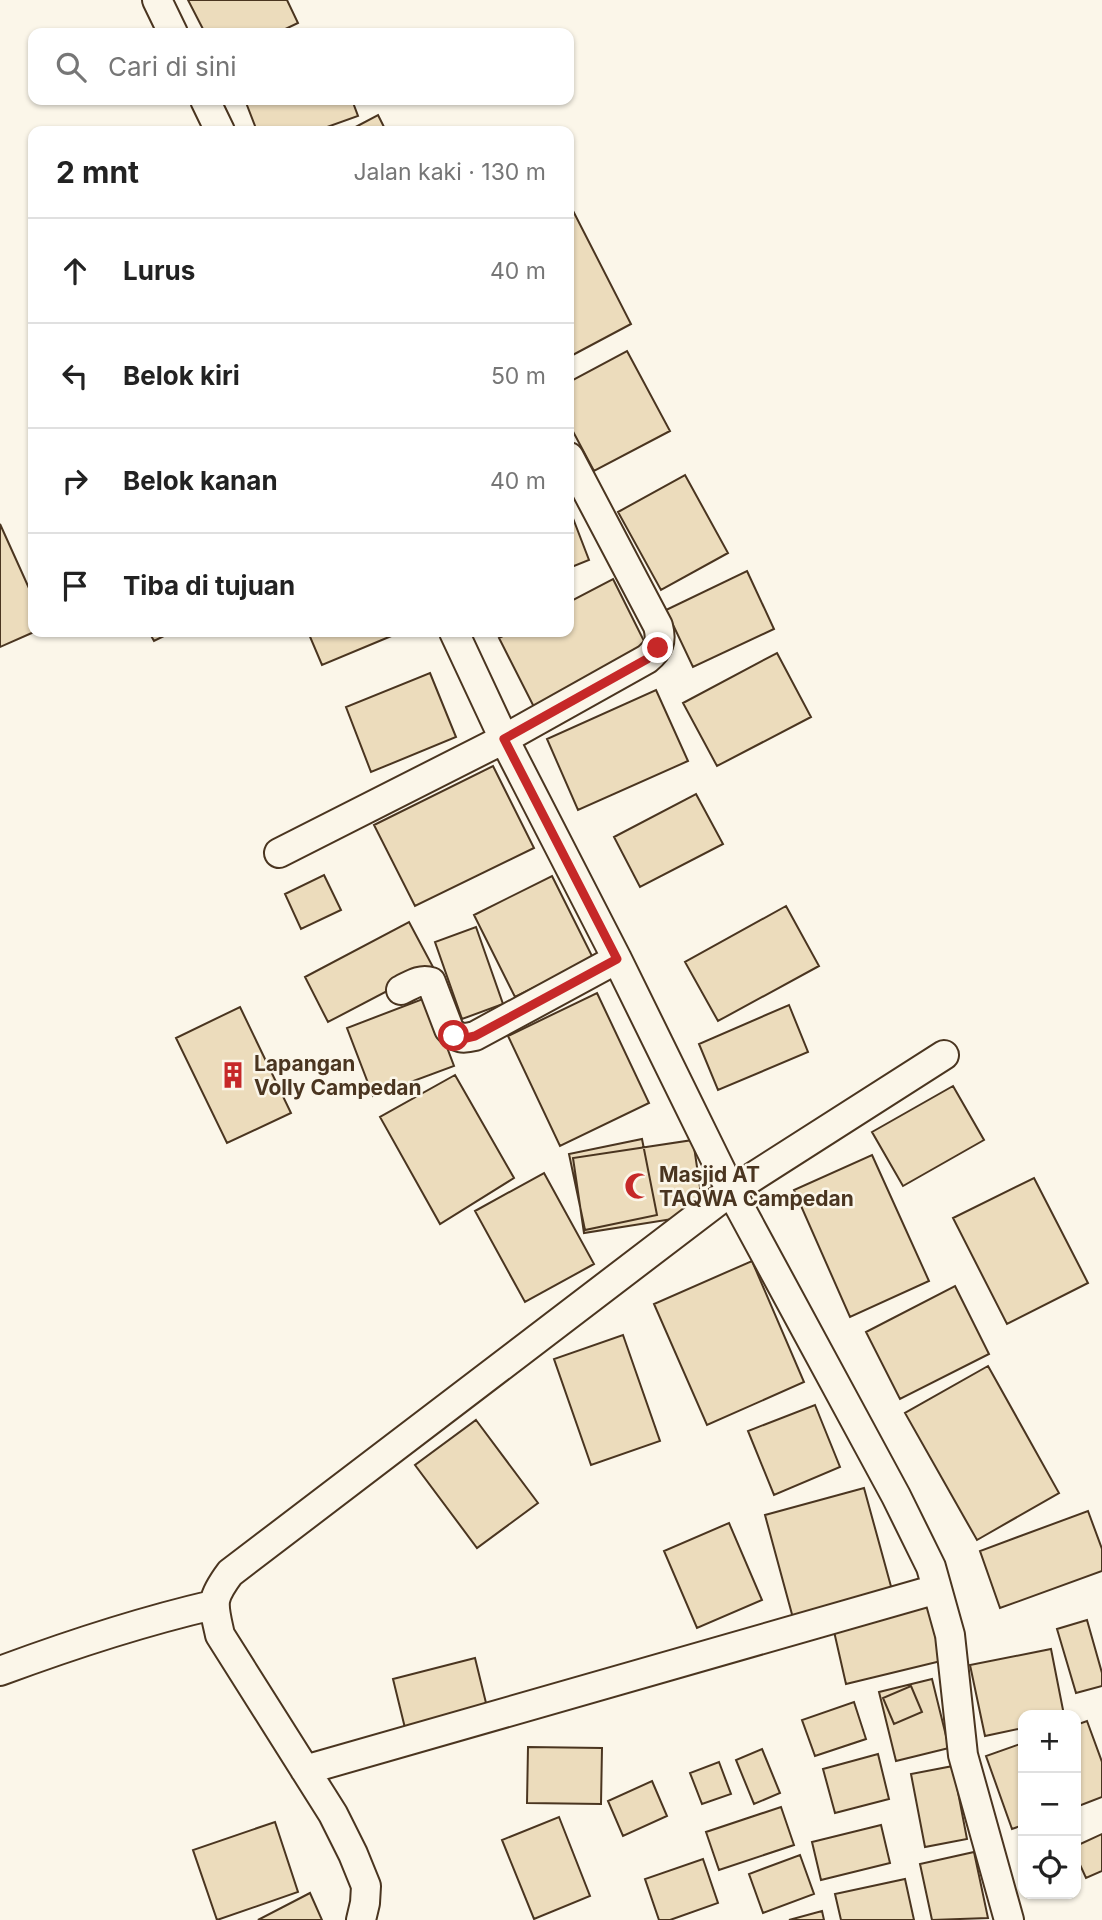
<!DOCTYPE html>
<html lang="id">
<head>
<meta charset="utf-8">
<style>
	:root { --surface:#fff; --page:#f2f2f2; --text:#222; --muted:#767676; --line:#e0e0e0 }
	body { margin:0; font-family:Inter,sans-serif; background:var(--page); color:var(--text) }
	.controls { position:absolute; right:21px; bottom:21px; display:grid; overflow:hidden; border-radius:14px; box-shadow:0 2px 5px #0004 }
	.controls button { width:63px; height:63px; display:grid; place-items:center; padding:0; border:0; border-bottom:2px solid var(--line); background:var(--surface); color:var(--text); font:35px sans-serif }
	.stop { position:absolute; width:21px; height:21px; margin:-16px; border:5px solid #c62828; border-radius:50%; background:#fff }
	.stop.end { background:#c62828; border-color:#fff; box-shadow:0 2px 7px #0008 }
	.list { margin:0; padding:0; list-style:none }
	h2 { display:flex; justify-content:space-between; align-items:center; height:91px; margin:0; padding:0 28px; font-size:30px }
	h2 small { font-size:23px; font-weight:400; color:var(--muted) }
	.list li { display:grid; grid-template-columns:46px 1fr auto; gap:21px; align-items:center; box-sizing:border-box; height:105px; padding:0 28px; border-top:2px solid var(--line) }
	.list b { display:block; font-size:26px; white-space:nowrap }
	.list em { font-size:23px; font-style:normal; color:var(--muted) }
	.icon { flex:none; width:38px; height:38px; fill:none; stroke:currentColor; stroke-width:2; stroke-linecap:round; stroke-linejoin:round }
	.map { position:relative; flex:none; width:1102px; height:1920px; overflow:hidden }
	.search { position:absolute; background:var(--surface); box-shadow:0 2px 5px #0004; left:28px; top:28px; width:546px; height:77px; display:flex; align-items:center; gap:18px; box-sizing:border-box; padding:0 24px; border-radius:14px; color:var(--muted); font-size:26px }
	.panel { position:absolute; background:var(--surface); box-shadow:0 2px 5px #0004; left:28px; top:126px; width:546px; height:511px; border-radius:14px }
	.map>svg:first-child { display:block }
	.building { fill:#ecdcbc; stroke:#4a3520; stroke-width:2 }
	.lines { fill:none; stroke-linecap:round; stroke-linejoin:round }
	.street-casing { stroke:#4a3520; stroke-width:32 }
	.street { stroke:#fbf6e9; stroke-width:28 }
	.route { stroke:#c62828; stroke-width:9 }
	.labels { text-anchor:middle; dominant-baseline:central; stroke-width:5; stroke-linejoin:round; paint-order:stroke }
	.poi-label { font-size:21px; font-weight:bold; fill:#4a3520; stroke:#fbf6e9; text-anchor:start }
</style>
</head>
<body>
<div class="map">
<svg width="1102" height="1920" viewBox="0 0 1102 1920">
	<rect width="100%" height="100%" fill="#fbf6e9"/>
	<path class="building" d="M188,0H287L298,23L277,33H205Z
		M245,100H352L358,116L316,131H257Z
		M378,115L386,131H348Z
		M569,203L631,324L569,357Z
		M627,351L670,431L594,471L569,424V382Z
		M685,475L728,553L661,590L618,512Z
		M569,508L589,560L569,568Z
		M0,524L33,597L34,632L0,647Z
		M747,571L774,629L693,667L666,610Z
		M613,579L649,651L535,709L499,638L511,632H569V602Z
		M149,632H172L154,641Z
		M308,632H401L322,665Z
		M777,653L811,717L717,766L683,703Z
		M430,673L456,737L371,772L346,707Z
		M656,690L688,761L578,810L547,739Z
		M493,766L534,848L415,906L374,825Z
		M696,794L723,844L640,887L614,837Z
		M324,875L341,910L301,929L285,894Z
		M552,876L593,958L515,997L474,915Z
		M786,906L819,966L718,1021L685,962Z
		M409,922L433,967L328,1022L305,977Z
		M476,927L503,1004L462,1019L435,942Z
		M597,993L649,1103L560,1146L508,1036Z
		M428,997L454,1066L373,1096L347,1028Z
		M789,1005L808,1052L718,1090L699,1044Z
		M240,1007L291,1113L227,1143L176,1038Z
		M455,1075L514,1178L440,1224L380,1117Z
		M953,1086L984,1140L903,1186L872,1132Z
		M642,1139L657,1215L585,1230L569,1154Z
		M693,1140L704,1214L584,1233L573,1158Z
		M872,1155L929,1281L850,1317L794,1190Z
		M544,1173L594,1264L525,1302L475,1211Z
		M1034,1178L1088,1283L1007,1324L953,1218Z
		M752,1261L804,1382L707,1425L654,1304Z
		M955,1286L989,1354L900,1399L866,1332Z
		M623,1335L660,1441L591,1465L554,1359Z
		M988,1366L1059,1493L977,1540L905,1413Z
		M815,1405L840,1467L774,1495L748,1431Z
		M476,1420L538,1503L477,1548L415,1465Z
		M864,1488L892,1590L793,1618L765,1515Z
		M1088,1511L1102,1549V1571L1000,1608L980,1551Z
		M729,1523L762,1600L697,1628L664,1551Z
		M928,1604L941,1661L846,1684L833,1627Z
		M1087,1620L1102,1673V1686L1076,1693L1057,1629Z
		M1051,1649L1064,1715H1023V1728L985,1736L970,1665Z
		M475,1658L487,1707L405,1728L393,1679Z
		M932,1679L949,1748L896,1761L879,1692Z
		M911,1686L922,1712L894,1724L883,1698Z
		M854,1702L866,1739L815,1756L802,1720Z
		M1087,1721L1102,1762V1797L1076,1807V1725Z
		M1023,1743V1825L1012,1829L986,1756Z
		M528,1747L602,1748L601,1804L527,1803Z
		M762,1749L780,1793L754,1804L736,1760Z
		M878,1754L889,1799L835,1813L823,1769Z
		M719,1762L731,1794L702,1804L690,1773Z
		M953,1766L967,1839L925,1847L911,1774Z
		M652,1781L667,1816L623,1836L608,1801Z
		M781,1807L794,1845L719,1870L706,1832Z
		M559,1817L590,1896L534,1919L502,1840Z
		M275,1822L298,1892L217,1920L193,1850Z
		M881,1825L890,1863L821,1880L812,1842Z
		M1102,1834V1871L1086,1878L1076,1856V1846Z
		M974,1852L988,1918L932,1920L920,1864Z
		M800,1855L814,1894L763,1913L749,1874Z
		M703,1859L718,1903L670,1920H659L645,1879Z
		M905,1879L914,1920H841L835,1894Z
		M310,1893L322,1920H258Z
		M822,1911L824,1920H789Z"/>
	<g class="lines">
		<defs>
			<path id="street" d="M157,0L173,33
				M205,100L220,131
				M454,632L504,739L617,959L731,1191L896,1496L931,1567L950,1635L963,1755L1009,1920
				M279,853L504,739L647,659C659,649 662,641 658,626L569,457
				M401,990C410,986 420,978 431,982L449,1029C457,1039 463,1039 475,1036L617,959
				M0,1671C70,1645 140,1622 213,1605
				M305,1770L937,1589
				M361,1920L365,1903L366,1886L353,1854L333,1814L220,1635C213,1603 210,1600 230,1573L731,1191L944,1055"/>
		</defs>
		<use href="#street" class="street-casing"/>
		<use href="#street" class="street"/>
	</g>
	<g class="lines">
		<path class="route" d="M454,1036L462,1039L475,1036L617,959L504,739L647,659L658,648"/>
	</g>
	<defs>
		<symbol id="building-bare" viewBox="-9 -9 18 18"><path d="M-4-6H4V6H1V3H-1V6H-4ZM-2.5-4.3h1.7v1.8h-1.7ZM.8-4.3h1.7v1.8H.8ZM-2.5-1h1.7V.8h-1.7ZM.8-1h1.7V.8H.8Z" fill="#c62828" stroke="#fbf6e9" stroke-width="2.5" paint-order="stroke"/></symbol>
		<symbol id="mosque-bare" viewBox="-9 -9 18 18"><path d="M3.5-4.9A6 6 0 1 0 3.5 4.9A5 5 0 1 1 3.5-4.9Z" fill="#c62828" stroke="#fbf6e9" stroke-width="2.5" paint-order="stroke"/></symbol>
	</defs>
	<g fill-rule="evenodd">
		<use href="#building-bare" x="214" y="1056" width="38" height="38"/>
		<use href="#mosque-bare" x="619" y="1167" width="38" height="38"/>
	</g>
	<g class="labels">
		<g class="poi-label">
			<text x="254" y="1063">Lapangan<tspan x="254" dy="24">Volly Campedan</tspan></text>
			<text x="659" y="1174">Masjid AT<tspan x="659" dy="24">TAQWA Campedan</tspan></text>
		</g>
	</g>
</svg>
<div class="controls">
<button>+</button>
<button>−</button>
<button><svg class="icon" aria-label="locate" viewBox="0 0 24 24"><circle cx="12" cy="12" r="6"/><path d="M12 2v4M12 18v4M2 12h4M18 12h4"/></svg></button>
</div>
<div class="stop" style="left:454px;top:1036px"></div>
<div class="stop end" style="left:658px;top:648px"></div>
<div class="search"><svg class="icon" aria-label="search" viewBox="0 0 24 24"><circle cx="10" cy="10" r="6"/><path d="M15 15l6 6"/></svg>Cari di sini</div>
<section class="panel">
<h2>2 mnt<small>Jalan kaki · 130 m</small></h2>
<ul class="list">
<li><svg class="icon" aria-label="ahead" viewBox="0 0 24 24"><path d="M12 20V5M6 11l6-6 6 6"/></svg><div><b>Lurus</b></div><em>40 m</em></li>
<li><svg class="icon" aria-label="left" viewBox="0 0 24 24"><path d="M17 20v-9H6M10 6l-5 5 5 5"/></svg><div><b>Belok kiri</b></div><em>50 m</em></li>
<li><svg class="icon" aria-label="right" viewBox="0 0 24 24"><path d="M7 20v-9h11M14 6l5 5-5 5"/></svg><div><b>Belok kanan</b></div><em>40 m</em></li>
<li><svg class="icon" aria-label="arrive" viewBox="0 0 24 24"><path d="M6 21V4h12l-3 4 3 4H6"/></svg><div><b>Tiba di tujuan</b></div></li>
</ul>
</section>
</div>
</body>
</html>
